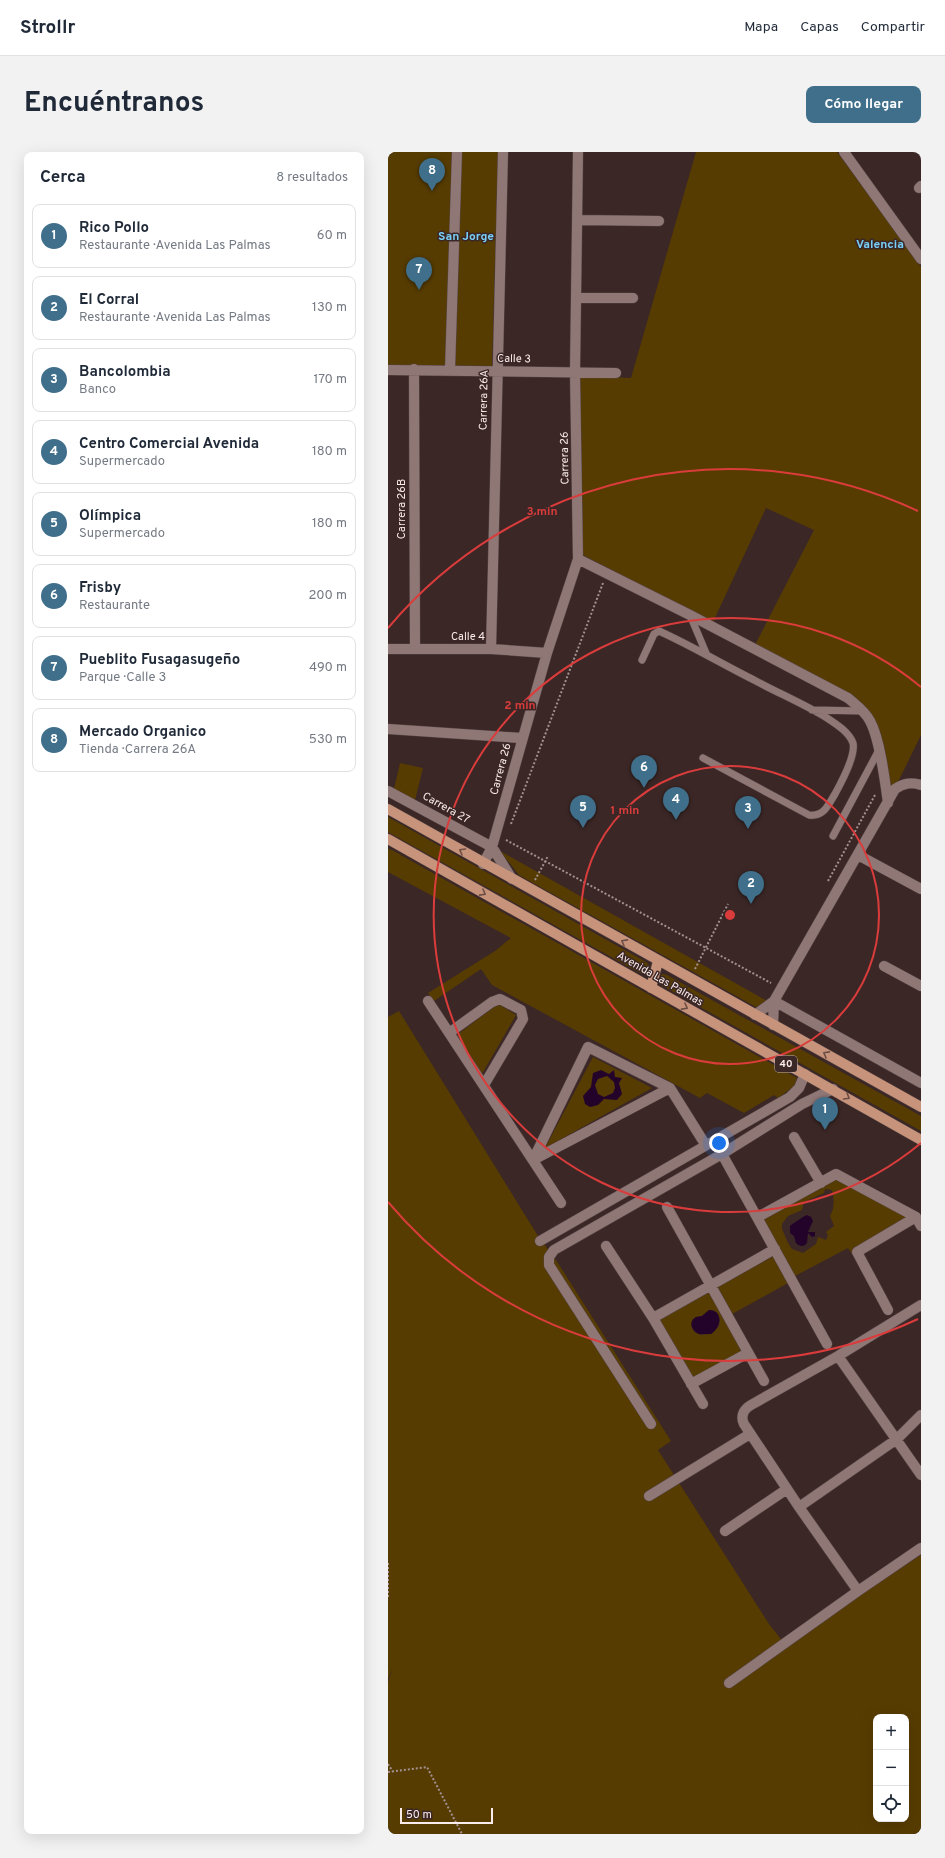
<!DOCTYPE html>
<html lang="es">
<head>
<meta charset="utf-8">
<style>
	:root { --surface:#fff; --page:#f2f2f3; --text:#1f2937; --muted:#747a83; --line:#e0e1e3; --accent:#3f6f8a }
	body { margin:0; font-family:Overpass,sans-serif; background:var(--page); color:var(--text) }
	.controls { position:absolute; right:12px; bottom:12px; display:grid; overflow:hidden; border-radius:8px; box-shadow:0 4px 16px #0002 }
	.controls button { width:36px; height:36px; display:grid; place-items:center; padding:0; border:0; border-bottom:1px solid var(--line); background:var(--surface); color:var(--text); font:20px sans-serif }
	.scale { position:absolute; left:12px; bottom:10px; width:93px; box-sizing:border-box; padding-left:4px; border:2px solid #faeceb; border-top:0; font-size:11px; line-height:14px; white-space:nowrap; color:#faeceb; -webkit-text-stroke:3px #3b2726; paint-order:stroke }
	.you { position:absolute; left:331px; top:991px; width:14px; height:14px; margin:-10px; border:3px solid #fff; border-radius:50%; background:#1a73e8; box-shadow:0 0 0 6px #1a73e833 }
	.badge { display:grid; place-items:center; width:26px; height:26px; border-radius:50%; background:var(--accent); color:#fff; font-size:13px; font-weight:700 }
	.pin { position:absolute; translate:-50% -33px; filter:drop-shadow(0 1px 2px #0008) }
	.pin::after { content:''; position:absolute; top:21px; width:14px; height:12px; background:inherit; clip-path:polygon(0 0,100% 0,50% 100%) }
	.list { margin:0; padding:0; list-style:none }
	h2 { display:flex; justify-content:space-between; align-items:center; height:52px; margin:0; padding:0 16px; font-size:17px }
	h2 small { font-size:13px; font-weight:400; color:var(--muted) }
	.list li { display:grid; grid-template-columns:26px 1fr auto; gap:12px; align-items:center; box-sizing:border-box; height:64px; margin:0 8px 8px; padding:0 8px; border:1px solid var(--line); border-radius:8px }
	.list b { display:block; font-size:15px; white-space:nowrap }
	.list p { margin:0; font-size:13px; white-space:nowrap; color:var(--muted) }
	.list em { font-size:13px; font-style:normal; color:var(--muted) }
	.icon { flex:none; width:22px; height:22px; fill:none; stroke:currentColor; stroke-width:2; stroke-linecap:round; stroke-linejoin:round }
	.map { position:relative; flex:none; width:533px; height:1682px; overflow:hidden; border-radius:8px }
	header { display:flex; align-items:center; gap:24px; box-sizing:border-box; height:56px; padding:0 20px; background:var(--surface); border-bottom:1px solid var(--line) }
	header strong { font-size:19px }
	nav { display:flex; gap:22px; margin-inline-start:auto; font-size:14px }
	.intro { display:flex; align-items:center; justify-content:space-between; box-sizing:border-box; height:96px; padding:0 24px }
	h1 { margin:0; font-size:28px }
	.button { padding:10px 18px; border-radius:8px; background:var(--accent); color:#fff; font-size:14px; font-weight:700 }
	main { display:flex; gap:24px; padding:0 24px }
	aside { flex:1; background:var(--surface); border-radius:8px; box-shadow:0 4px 16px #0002 }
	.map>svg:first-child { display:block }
	.green { fill:#573c01; fill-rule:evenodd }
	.water { fill:#24032a; fill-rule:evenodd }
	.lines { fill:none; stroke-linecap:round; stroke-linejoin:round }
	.service-casing { stroke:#544; stroke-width:8 }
	.minor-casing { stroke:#544; stroke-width:11 }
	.primary-casing { stroke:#544; stroke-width:11 }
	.path { stroke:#a29190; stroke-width:2; stroke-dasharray:2 2; stroke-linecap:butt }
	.service { stroke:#8f7776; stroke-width:7 }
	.minor { stroke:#8f7776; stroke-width:10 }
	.primary { stroke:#c7947b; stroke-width:10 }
	.oneway { stroke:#6c4d44 }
	.ring { fill:none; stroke:#da3c3c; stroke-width:2 }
	.labels { text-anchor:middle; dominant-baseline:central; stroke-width:3; stroke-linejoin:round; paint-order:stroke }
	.shield { fill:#3b2726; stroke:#c1b1b0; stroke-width:1 }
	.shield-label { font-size:10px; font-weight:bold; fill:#faeceb }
	.street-label { font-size:11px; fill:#faeceb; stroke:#3b2726 }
	.neighbourhood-label { font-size:12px; font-weight:bold; fill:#79cef6; stroke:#3b2726 }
	.centre { fill:#da3c3c; stroke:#3b2726; stroke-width:2 }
	.ring-label { font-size:12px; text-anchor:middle; font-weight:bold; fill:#da3c3c; stroke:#3b2726; stroke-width:3; stroke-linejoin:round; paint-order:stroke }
</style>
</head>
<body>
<header>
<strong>Strollr</strong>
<nav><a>Mapa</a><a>Capas</a><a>Compartir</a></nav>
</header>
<div class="intro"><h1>Encuéntranos</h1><a class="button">Cómo llegar</a></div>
<main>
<aside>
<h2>Cerca<small>8 resultados</small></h2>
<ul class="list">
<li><span class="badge">1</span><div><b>Rico Pollo</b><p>Restaurante · Avenida Las Palmas</p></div><em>60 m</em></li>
<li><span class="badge">2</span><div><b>El Corral</b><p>Restaurante · Avenida Las Palmas</p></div><em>130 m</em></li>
<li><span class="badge">3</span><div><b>Bancolombia</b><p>Banco</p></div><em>170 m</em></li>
<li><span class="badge">4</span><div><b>Centro Comercial Avenida</b><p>Supermercado</p></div><em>180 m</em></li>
<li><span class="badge">5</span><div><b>Olímpica</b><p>Supermercado</p></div><em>180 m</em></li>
<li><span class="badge">6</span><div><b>Frisby</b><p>Restaurante</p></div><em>200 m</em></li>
<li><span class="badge">7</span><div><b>Pueblito Fusagasugeño</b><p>Parque · Calle 3</p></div><em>490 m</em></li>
<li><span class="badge">8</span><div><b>Mercado Organico</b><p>Tienda · Carrera 26A</p></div><em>530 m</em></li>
</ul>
</aside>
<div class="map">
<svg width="533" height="1682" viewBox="0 0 533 1682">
	<rect width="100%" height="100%" fill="#3b2726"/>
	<path class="green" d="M0,0H110L104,214L0,213Z
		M308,0H449L533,115V583L511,628L503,637L487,568L479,556L462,542L367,493L426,378L378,356L325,470L195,403L192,224L243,226Z
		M12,611L35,616L27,648L6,637Z
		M0,665L258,810L262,814L261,819L255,822L250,820L0,680Z
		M0,697L4,698L409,926L406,934L390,946L386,943L356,961L319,941L312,946L104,833L93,817L46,849L40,841L107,799L123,786L0,720Z
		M112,699L381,850L370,856L145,731L131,723Z
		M274,822L279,823L533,964V979L273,833L270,828Z
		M110,852L128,863L94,922L69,883Z
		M11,859L150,1084L168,1108L283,1289L270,1298L381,1472L399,1495L476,1440L533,1403V1682H0V1530L5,1516L0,1527V865ZM488,1565H518V1667H488Z
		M205,905L264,936L157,996Z
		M448,1028L519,1065L468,1095L464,1099V1102L460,1096L407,1124L375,1068ZM437,1037L444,1038C446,1048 447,1055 442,1064L446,1074L438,1080L440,1083L438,1088L430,1085L428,1092L415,1101L404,1097L400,1091L394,1077V1072L400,1064L414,1058L416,1050L436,1041Z
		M386,1104L400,1131L344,1162L330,1135Z
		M322,1140L354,1199L305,1226L271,1168ZM321,1158L327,1159L332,1168L331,1174L323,1182L313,1183L306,1180L304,1168L308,1165L314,1164Z"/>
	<path class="water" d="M213,918L221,922L226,918L227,925L234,926L231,931L234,942L229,948L216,947L210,953L202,955L197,952L195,944L203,935L205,921ZM219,924L226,930L227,936L225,941L216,945L210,942L207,933L210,927Z
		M419,1063L423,1065L425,1069L420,1080H427V1084L424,1085L420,1081L419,1091C416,1095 412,1095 408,1091L406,1084L402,1081V1074C404,1072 416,1064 419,1063Z
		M321,1158C336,1158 333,1176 323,1182H311C303,1178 300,1170 308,1165L314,1164Z"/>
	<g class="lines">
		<defs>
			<path id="service" d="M302,463L318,501
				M254,508L266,482L271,479C304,494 334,512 366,528C390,541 416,552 439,566C448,572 461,580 465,591C468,604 453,631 447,642C440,653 436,665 421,663L315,606
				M424,558L475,559
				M445,684L491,598"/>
			<path id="minor" d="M456,0L533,107
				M531,36L533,34
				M190,68L271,69
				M188,146H245
				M26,217L27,496
				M0,218L228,221
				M62,218L69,0
				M190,407L302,463L460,546C468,553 477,559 482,569C492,587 497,629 500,651
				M0,497H103L159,501
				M103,497L115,0
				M0,577L133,586
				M0,639L104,695L124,727
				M470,703L533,737
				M95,712L104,695L159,501L190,407L187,220L190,0
				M496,814L533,834
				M40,849L173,1051
				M386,849L533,931
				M367,863L386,849L507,637C516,631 523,630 533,633
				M385,873L386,849
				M61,881L104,850L112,847L133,858L135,867L96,933
				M406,985L433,1031
				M334,1002L439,1192
				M145,1008L200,895L282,936L317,992
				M145,1008L282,936
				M279,1055L376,1229
				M370,1065L448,1022L528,1065L533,1074
				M152,1089L402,945L411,936L417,922
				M218,1094L265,1166L315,1252
				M500,1158L469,1100L528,1065
				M265,1166L387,1097
				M450,1204L533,1323
				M303,1232L360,1201
				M263,1272L161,1113V1105L166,1098L334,1002L414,952L445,937
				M261,1344L362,1282
				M411,1355L509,1287L533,1263
				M337,1379L399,1337
				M470,1439L411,1355L356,1272C352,1264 356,1257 363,1253L450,1204L533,1153
				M341,1531L470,1439L533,1396"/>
			<path id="primary" d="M0,657L533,955
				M0,687L533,988
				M263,836L270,809"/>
		</defs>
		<use href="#service" class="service-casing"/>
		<use href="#minor" class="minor-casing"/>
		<use href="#primary" class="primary-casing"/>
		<path class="path" d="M123,672L215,431
			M118,688L383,831
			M147,728L160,704
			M440,729L487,643
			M307,817L340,752
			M0,1411V1446
			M0,1612L5,1620
			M0,1620L39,1615L74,1682"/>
		<use href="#service" class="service"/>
		<use href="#minor" class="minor"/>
		<use href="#primary" class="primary"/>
	</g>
	<defs><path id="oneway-chevron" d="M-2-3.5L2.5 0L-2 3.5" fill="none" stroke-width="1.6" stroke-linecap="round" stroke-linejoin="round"/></defs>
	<g class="oneway">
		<use href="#oneway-chevron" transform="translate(74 699) rotate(-150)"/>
		<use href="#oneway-chevron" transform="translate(95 741) rotate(29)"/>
		<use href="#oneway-chevron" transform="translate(236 790) rotate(-151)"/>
		<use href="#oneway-chevron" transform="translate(297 855) rotate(29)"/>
		<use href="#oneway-chevron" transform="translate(438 902) rotate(-151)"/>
		<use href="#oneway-chevron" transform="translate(459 945) rotate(30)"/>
	</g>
	<g class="ring">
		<circle cx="342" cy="763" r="149"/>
		<path d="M533 991A297 297 0 1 1 533 535"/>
		<path d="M530 1167A446 446 0 0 1 0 1050M0 476A446 446 0 0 1 530 359"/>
	</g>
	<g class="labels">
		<rect class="shield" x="387" y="904" width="22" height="16" rx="3"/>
		<g class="shield-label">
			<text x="398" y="912">40</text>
		</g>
		<g class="street-label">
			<text transform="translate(126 207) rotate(1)">Calle 3</text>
			<text transform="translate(96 248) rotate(-89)">Carrera 26A</text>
			<text transform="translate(177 306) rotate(-91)">Carrera 26</text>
			<text transform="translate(14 357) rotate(-90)">Carrera 26B</text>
			<text x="80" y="485">Calle 4</text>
			<text transform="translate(113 617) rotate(-75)">Carrera 26</text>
			<text transform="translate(58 656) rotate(29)">Carrera 27</text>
			<text transform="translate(272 827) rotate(30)">Avenida Las Palmas</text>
		</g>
		<g class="neighbourhood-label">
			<text x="78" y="85">San Jorge</text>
			<text x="492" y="93">Valencia</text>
		</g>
	</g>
	<circle cx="342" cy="763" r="6" class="centre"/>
	<g class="ring-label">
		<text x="154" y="363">3 min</text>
		<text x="132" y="557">2 min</text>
		<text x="237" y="662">1 min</text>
	</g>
</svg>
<div class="controls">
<button>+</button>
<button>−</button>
<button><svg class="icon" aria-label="locate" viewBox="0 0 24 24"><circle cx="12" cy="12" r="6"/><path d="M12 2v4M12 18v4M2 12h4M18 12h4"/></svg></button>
</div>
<div class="scale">50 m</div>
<div class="you"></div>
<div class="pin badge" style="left:437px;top:978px">1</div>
<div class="pin badge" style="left:363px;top:752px">2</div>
<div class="pin badge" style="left:360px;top:677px">3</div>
<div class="pin badge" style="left:288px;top:668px">4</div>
<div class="pin badge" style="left:195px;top:676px">5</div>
<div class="pin badge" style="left:256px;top:636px">6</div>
<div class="pin badge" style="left:31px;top:138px">7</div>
<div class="pin badge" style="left:44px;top:39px">8</div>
</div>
</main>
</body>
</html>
